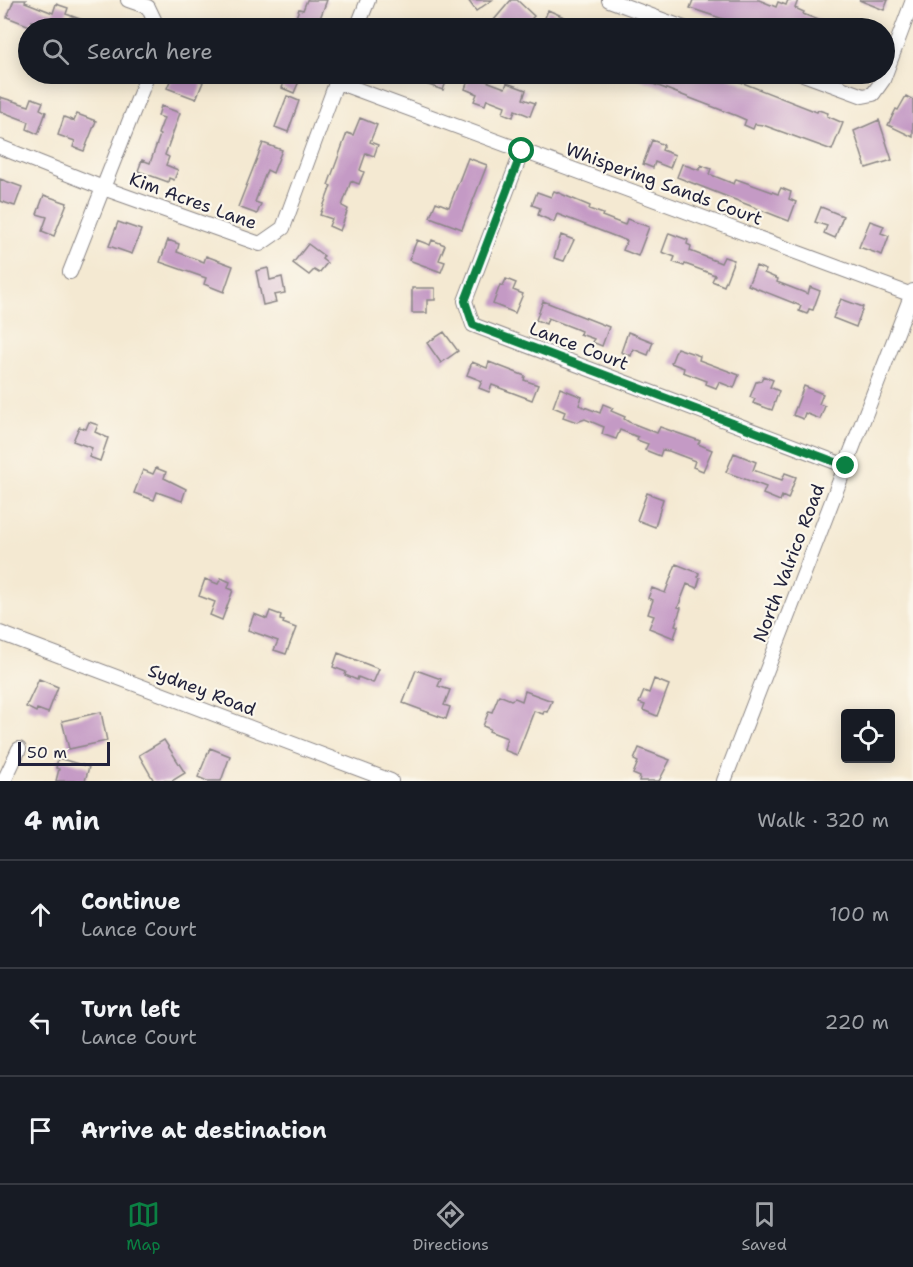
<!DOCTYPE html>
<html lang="en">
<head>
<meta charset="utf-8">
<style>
	:root { --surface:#171b24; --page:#242831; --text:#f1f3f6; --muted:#9ea1a6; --line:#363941; --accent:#0b8043 }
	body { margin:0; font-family:"Shantell Sans",sans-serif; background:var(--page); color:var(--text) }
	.controls { position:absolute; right:18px; bottom:18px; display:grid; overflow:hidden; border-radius:6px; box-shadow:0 3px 15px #0003 }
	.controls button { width:54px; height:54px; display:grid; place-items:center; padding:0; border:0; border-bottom:2px solid var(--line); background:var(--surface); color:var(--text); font:30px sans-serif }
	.scale { position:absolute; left:18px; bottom:15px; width:92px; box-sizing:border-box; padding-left:6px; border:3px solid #22223b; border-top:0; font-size:16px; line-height:21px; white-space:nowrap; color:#22223b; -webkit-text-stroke:4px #fbf7ec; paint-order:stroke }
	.stop { position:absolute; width:18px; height:18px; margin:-14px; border:4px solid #0b8043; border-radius:50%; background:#fff }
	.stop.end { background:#0b8043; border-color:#fff; box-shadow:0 2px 6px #0008 }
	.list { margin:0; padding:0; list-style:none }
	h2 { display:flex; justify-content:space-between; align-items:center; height:78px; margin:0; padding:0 24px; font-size:26px }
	h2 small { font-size:20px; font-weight:400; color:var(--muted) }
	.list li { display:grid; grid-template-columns:39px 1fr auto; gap:18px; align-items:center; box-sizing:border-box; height:108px; padding:0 24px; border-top:2px solid var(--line) }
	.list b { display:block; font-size:22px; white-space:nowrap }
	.list p { margin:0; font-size:20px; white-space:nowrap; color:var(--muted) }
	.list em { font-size:20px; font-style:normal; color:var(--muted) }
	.icon { flex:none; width:33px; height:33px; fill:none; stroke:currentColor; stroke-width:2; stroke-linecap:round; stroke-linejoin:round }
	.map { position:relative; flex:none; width:913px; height:781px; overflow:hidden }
	.search { position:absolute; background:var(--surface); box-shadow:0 3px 15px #0003; left:18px; right:18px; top:18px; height:66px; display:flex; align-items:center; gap:15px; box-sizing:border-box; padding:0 21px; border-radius:33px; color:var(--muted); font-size:22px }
	.sheet { height:402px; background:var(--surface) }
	nav { display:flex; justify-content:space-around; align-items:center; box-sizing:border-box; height:84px; border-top:2px solid var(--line); background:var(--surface); font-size:16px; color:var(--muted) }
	nav a { display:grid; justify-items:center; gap:3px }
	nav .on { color:var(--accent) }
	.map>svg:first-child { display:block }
	.building { fill:#c49ac5 }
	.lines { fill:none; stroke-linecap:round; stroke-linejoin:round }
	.minor-casing { stroke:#8b8686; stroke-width:16 }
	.minor { stroke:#fff; stroke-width:14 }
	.route { stroke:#0b8043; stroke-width:8 }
	.labels { text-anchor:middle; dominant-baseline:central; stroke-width:4.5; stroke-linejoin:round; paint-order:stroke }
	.street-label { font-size:18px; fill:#22223b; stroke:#fbf7ec }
</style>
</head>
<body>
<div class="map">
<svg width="913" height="781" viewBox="0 0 913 781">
	<rect width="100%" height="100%" fill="#fbf7ec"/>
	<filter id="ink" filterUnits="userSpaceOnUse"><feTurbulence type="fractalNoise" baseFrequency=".0167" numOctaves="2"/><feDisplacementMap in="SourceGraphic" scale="12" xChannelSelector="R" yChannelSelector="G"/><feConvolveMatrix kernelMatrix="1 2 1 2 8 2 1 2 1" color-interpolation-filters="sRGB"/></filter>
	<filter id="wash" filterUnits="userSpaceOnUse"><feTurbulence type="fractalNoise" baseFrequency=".008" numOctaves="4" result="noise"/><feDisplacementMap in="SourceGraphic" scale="24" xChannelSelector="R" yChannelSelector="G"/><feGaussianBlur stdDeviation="1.35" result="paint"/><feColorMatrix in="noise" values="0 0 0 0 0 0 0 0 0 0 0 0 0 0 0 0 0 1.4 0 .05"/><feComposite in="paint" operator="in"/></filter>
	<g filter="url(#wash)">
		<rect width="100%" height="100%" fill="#f4e9d2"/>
		<g id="blocks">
			<path class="building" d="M14,0H26L25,2L53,13L56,4L68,8L66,14L83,20L80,28H53L32,21L30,26L7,17Z
				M307,0H327L319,21L337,28H308L294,23L299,9L303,10Z
				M468,0H492L476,11Z
				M511,0H517L534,16L523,28H503L494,20Z
				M693,0H759L776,7L778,2L786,5L788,0H798L795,8L804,12L803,14L821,21L818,28H743L728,23L729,21L690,8Z
				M859,0H888L884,10Z
				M548,10L589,28H541Z
				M173,74H199L197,79L203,82L196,99L167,88Z
				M287,74H302L294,93L282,88Z
				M423,74H449L443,90L420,82Z
				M627,74H720L817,112L818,110L828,113L827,116L843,123L832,150L763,125L755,124L753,129L744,125L746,120L737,116Z
				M470,75L505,88L507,83L526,90L523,99L535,103L530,116L515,110L513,117L503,113L505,106L487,99L485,105L474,101L477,94L465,89Z
				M287,96L299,101L288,132L275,127Z
				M906,96L913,100V137L888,125L896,109L898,110Z
				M0,97L29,106L32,98L43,102L40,109L46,112L38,134L27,129L29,122L0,111Z
				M161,106L180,113L165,155L169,157L166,165L178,170L174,180L169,178L168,182L138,171L142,160L150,163L160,135L158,134L164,118L158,116Z
				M77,114L96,121L84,151L73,147L75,141L58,135L64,117L74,121Z
				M360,118L377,125L370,142L378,145L374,156L366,153L360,170L364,172L359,184L351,181L342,206L348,209L340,231L329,226L332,219L320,215L331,186L328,185L347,133L353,135Z
				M879,120L892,160L866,168L854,131Z
				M652,140L664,145L662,150L675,155L670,168L655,162L653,168L643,164Z
				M263,143L282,150L273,173L267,170L255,202L261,204L257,214L238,207Z
				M468,158L487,165L462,229L430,217L436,202L449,207Z
				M682,164L699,170L701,165L711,169L709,174L734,184L736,179L778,194L781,188L791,192L789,199L796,202L789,221L677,177Z
				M0,179L22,187L15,206L0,201Z
				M554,191L590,206L589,209L603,214L602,216L625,225L627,219L649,227L638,256L623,250L627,241L557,214L554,222L538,215L540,208L532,205L537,192L551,197Z
				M44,195L67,203L54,236L42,231L47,217L37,214Z
				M821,207L843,216L835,238L824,233L827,226L815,222Z
				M870,221L884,226L881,233L889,236L882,255L859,247Z
				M118,222L141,230L132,254L109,246Z
				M669,233L688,240L687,244L691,246L690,251L721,263L724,257L734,260L724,286L712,281L715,275L685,264L684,266L673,262L675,257L662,252Z
				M561,235L574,240L564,261L554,258Z
				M168,240L179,244L177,252L204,262L206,256L233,266L224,292L204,284L206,278L160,262Z
				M417,240L430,245L432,240L445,245L439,260L445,262L441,272L409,260Z
				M308,244L324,256L322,259L327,263L319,273L314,270L309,275L293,263Z
				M756,266L766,270L764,273L778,279L777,282L808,294L810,287L820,291L813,310L809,309L807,314L799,311L801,306L748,285Z
				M268,268L270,280L282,277L285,293L274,295L276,302L263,305L256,271Z
				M506,279L516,283L513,290L523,294L515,313L493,304L500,285L503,286Z
				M412,288H435V300H427V313H412Z
				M841,299L863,307L856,327L833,318Z
				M543,301L609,327L602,346L592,342L594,339L580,334L581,331L574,328L548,318L546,324L536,320Z
				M444,332L458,351L441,363L427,343Z
				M628,332L653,342L648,355L633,349L631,356L621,352Z
				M677,348L700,356L699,360L739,375L734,388L719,382L716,388L706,384L707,381L683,372L684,368L671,363Z
				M472,362L487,368L489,362L525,376L524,380L538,385L532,400L492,385L489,392L479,388L482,381L467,375Z
				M763,376L773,380L770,387L779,391L772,410L753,403L755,399L750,397L756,382L761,381Z
				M804,386L823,394L819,404L825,406L820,419L805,413L803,419L793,415Z
				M560,388L582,397L579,405L600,413L603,404L613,408L611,411L625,417L624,419L629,422L657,433L660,427L700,441L698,444L712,450L703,471L693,467L695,461L669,451L662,450L660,456L645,450L648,444L637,440L638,437L620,430L616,439L602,434L604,427L585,419L577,422L563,417L565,412L553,407Z
				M89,422L98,425L95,432L108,438L100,461L89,457L92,448L73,441L79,427L86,429Z
				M734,453L756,462L753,470L770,476L782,480L785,473L796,477L788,499L782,496L780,501L763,494L766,487L726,472Z
				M156,468L166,472L164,478L186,489L182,501L157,492L154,500L134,493L143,470L153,474Z
				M647,493L663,499L655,527L637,520Z
				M676,564L699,573L698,577L700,578L697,588L687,584L678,607L681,608L675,625L678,626L674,638L649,628L654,616L648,614L653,600L648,598L652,588L665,593Z
				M221,578L230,582L228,588L233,590L222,620L210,615L215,602L199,596L205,579L218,584Z
				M270,611L281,615L280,620L284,621L283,623L296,628L286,654L274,650L278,641L248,630L254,614L267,619Z
				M338,653L379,669L373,683L358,677L357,680L345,675L346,672L333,667Z
				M416,670L441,679L438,686L450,690L444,705L450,707L446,719L403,703Z
				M39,679L58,687L48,713L37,709L36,712L26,707Z
				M654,679L669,685L657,716L643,710L645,705L639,703L644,691L649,693Z
				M525,691L552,701L547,712L544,711L543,714L534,711L517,755L504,750L507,738L489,731L490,729L483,726L489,711L492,712L499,695L511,700L515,698L522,701Z
				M101,712L107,741L69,749L62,721Z
				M164,740L185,773L172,781H154L139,755Z
				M210,748L230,756L221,781H207L198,777Z
				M639,748L670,760L659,781H639L640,777L633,774L638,762L634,760Z
				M58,758L89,767L85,781H56L59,769L56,768Z"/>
		</g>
	</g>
	<g filter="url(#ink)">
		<use href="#blocks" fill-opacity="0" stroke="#8b8686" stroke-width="1.5"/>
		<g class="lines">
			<defs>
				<path id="minor" d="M128,0L148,7L158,28
					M609,0L684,28
					M357,28L368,0
					M803,74L863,96L873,94L883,80L913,0
					M337,82L912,295
					M0,147L103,188L148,74
					M522,151L465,301L473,325L846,466
					M70,272L103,188L260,244L283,228L339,75
					M0,633L391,781
					M4,781L19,749
					M724,781L913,291"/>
			</defs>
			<use href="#minor" class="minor-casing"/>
			<use href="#minor" class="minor"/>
		</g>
	</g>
	<g class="lines" filter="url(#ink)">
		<path class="route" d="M522,151L465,301L473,325L846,466"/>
	</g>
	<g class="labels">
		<g class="street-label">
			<text transform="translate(664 184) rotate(20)">Whispering Sands Court</text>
			<text transform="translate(193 201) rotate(20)">Kim Acres Lane</text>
			<text transform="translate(579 346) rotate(21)">Lance Court</text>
			<text transform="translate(789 563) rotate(-69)">North Valrico Road</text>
			<text transform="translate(202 690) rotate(21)">Sydney Road</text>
		</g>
	</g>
</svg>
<div class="controls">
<button><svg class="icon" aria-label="locate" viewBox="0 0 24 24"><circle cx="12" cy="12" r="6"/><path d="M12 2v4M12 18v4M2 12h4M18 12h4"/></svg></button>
</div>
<div class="scale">50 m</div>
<div class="stop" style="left:522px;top:151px"></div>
<div class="stop end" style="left:846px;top:466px"></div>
<div class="search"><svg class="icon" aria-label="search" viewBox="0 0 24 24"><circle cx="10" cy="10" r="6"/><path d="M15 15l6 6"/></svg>Search here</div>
</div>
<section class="sheet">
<h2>4 min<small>Walk · 320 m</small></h2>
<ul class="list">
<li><svg class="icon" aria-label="ahead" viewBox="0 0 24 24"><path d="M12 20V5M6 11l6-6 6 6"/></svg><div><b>Continue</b><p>Lance Court</p></div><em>100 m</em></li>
<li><svg class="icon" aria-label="left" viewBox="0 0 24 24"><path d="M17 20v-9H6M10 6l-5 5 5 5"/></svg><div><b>Turn left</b><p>Lance Court</p></div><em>220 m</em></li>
<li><svg class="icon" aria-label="arrive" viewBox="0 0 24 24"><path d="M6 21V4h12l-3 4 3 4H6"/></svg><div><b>Arrive at destination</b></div></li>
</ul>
</section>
<nav>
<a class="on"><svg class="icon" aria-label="map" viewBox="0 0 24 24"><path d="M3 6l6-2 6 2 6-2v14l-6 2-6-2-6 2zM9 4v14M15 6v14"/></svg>Map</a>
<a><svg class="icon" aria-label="directions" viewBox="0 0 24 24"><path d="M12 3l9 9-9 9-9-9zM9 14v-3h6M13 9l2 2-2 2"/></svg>Directions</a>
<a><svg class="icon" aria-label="saved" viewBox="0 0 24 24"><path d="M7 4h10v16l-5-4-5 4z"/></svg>Saved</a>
</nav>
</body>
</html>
